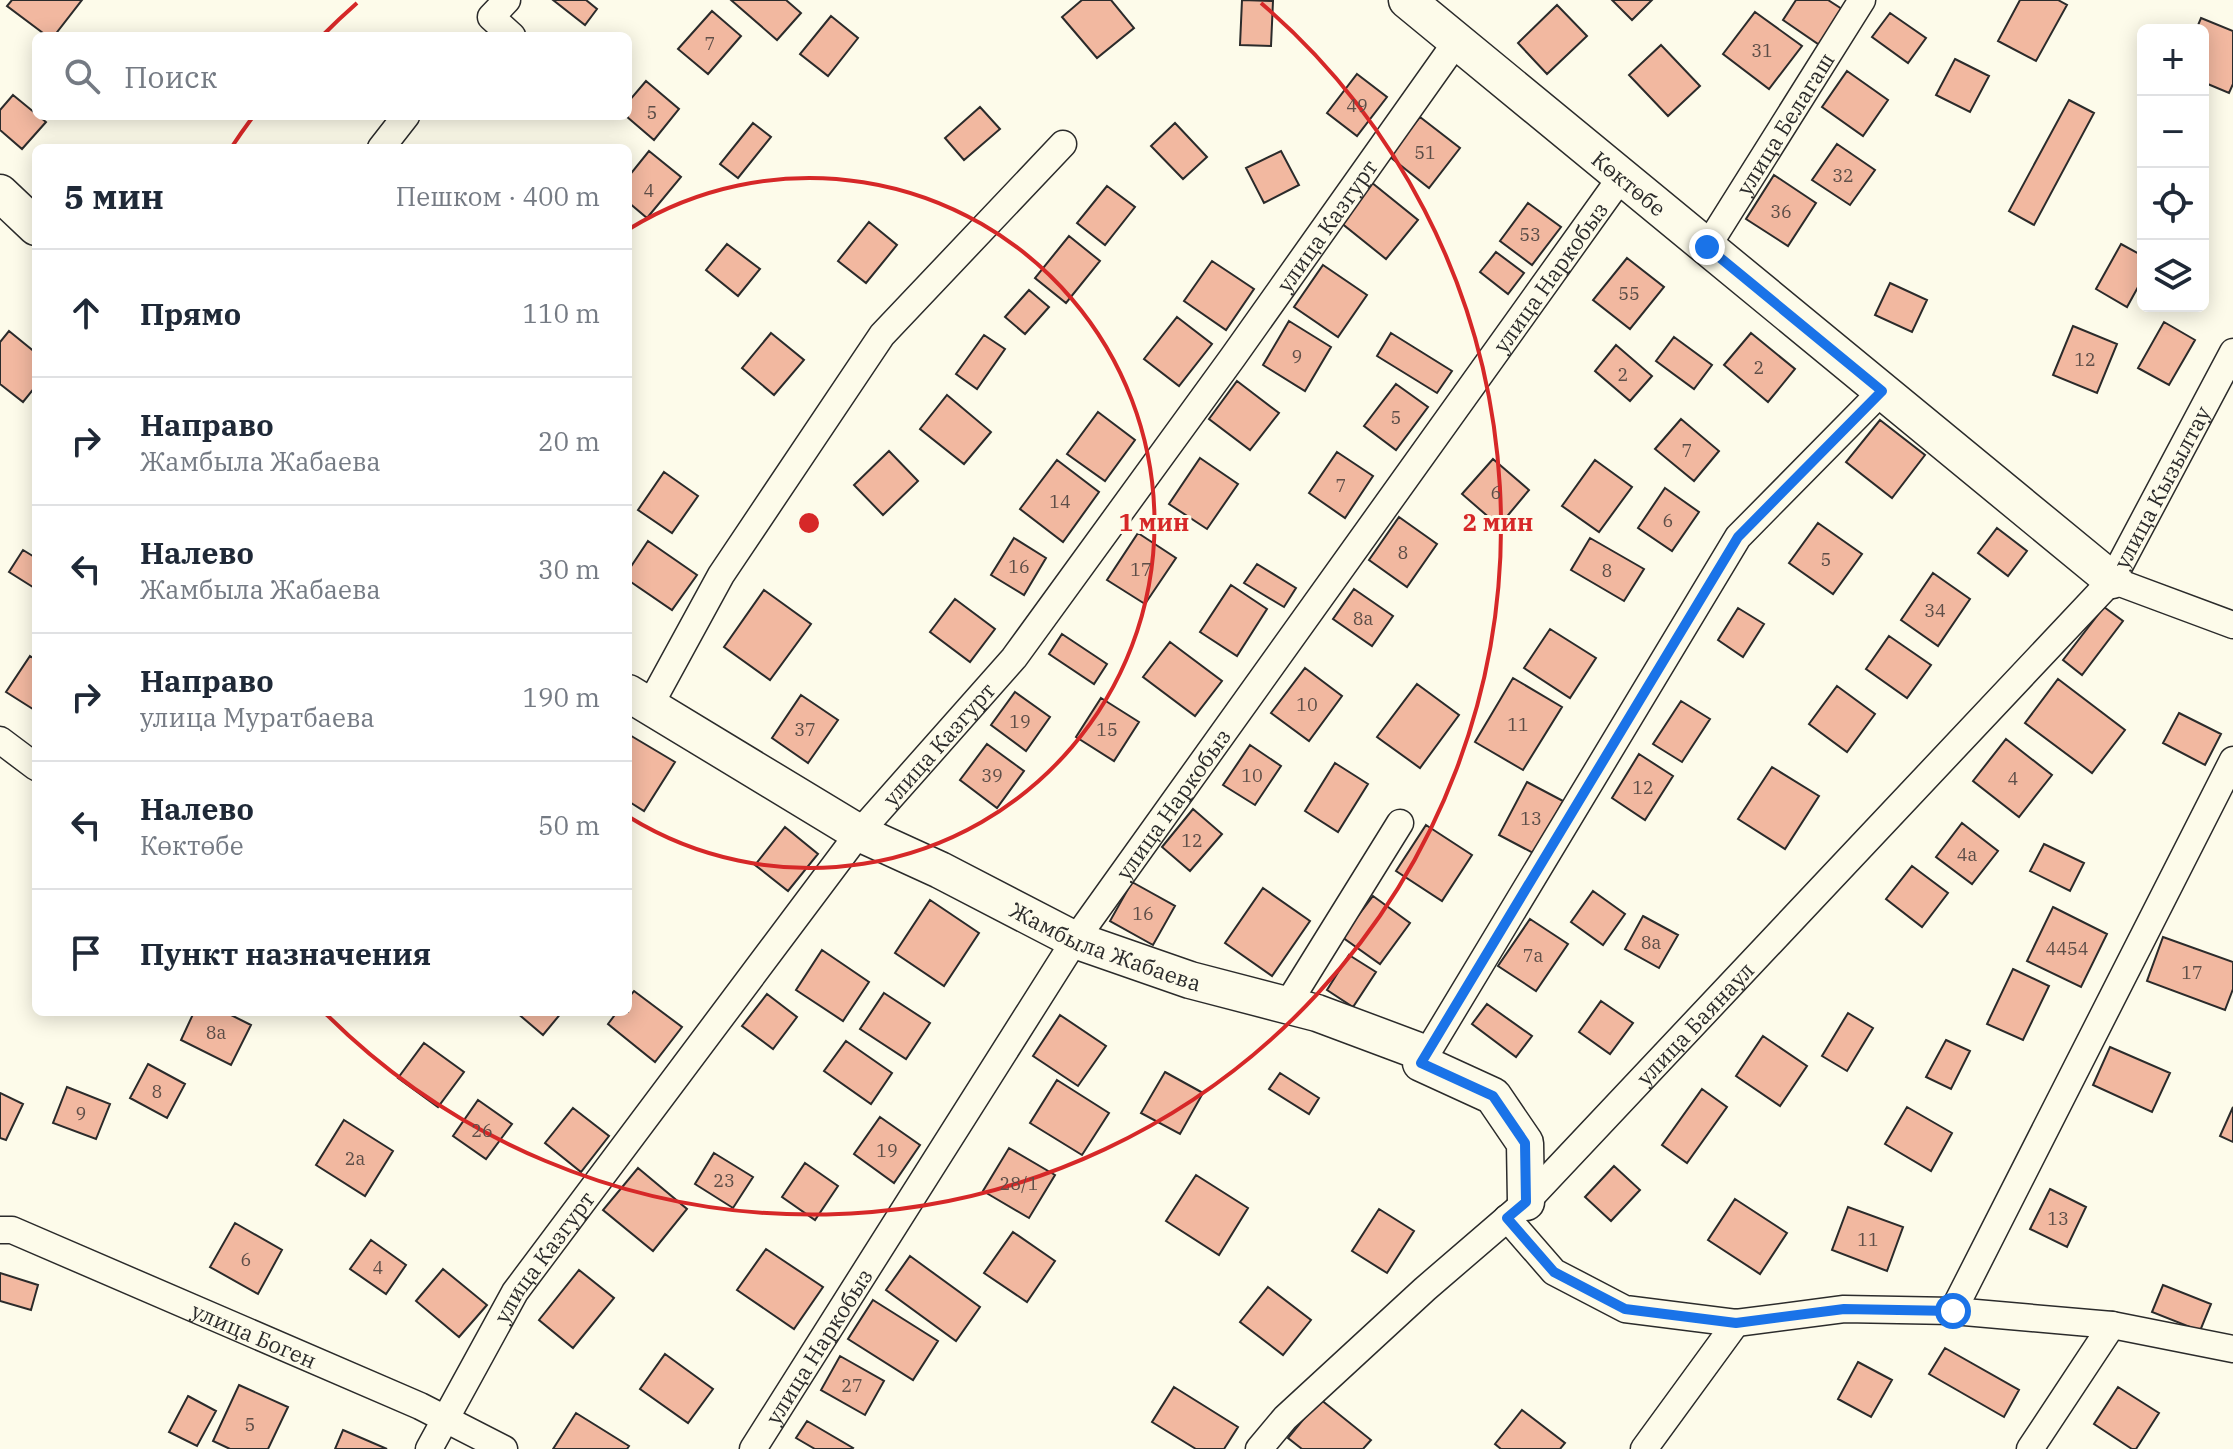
<!DOCTYPE html>
<html lang="ru">
<head>
<meta charset="utf-8">
<style>
	:root { --surface:#fff; --page:#f6f6f7; --text:#1f2937; --muted:#747a83; --line:#e0e1e3 }
	body { margin:0; font-family:"IBM Plex Serif",serif; background:var(--page); color:var(--text) }
	.controls { position:absolute; right:24px; top:24px; display:grid; overflow:hidden; border-radius:12px; box-shadow:0 4px 20px #0003 }
	.controls button { width:72px; height:72px; display:grid; place-items:center; padding:0; border:0; border-bottom:2px solid var(--line); background:var(--surface); color:var(--text); font:40px sans-serif }
	.stop { position:absolute; width:24px; height:24px; margin:-18px; border:6px solid #1a73e8; border-radius:50%; background:#fff }
	.stop.end { background:#1a73e8; border-color:#fff; box-shadow:0 2px 8px #0008 }
	.list { margin:0; padding:0; list-style:none }
	h2 { display:flex; justify-content:space-between; align-items:center; height:104px; margin:0; padding:0 32px; font-size:34px }
	h2 small { font-size:26px; font-weight:400; color:var(--muted) }
	.list li { display:grid; grid-template-columns:52px 1fr auto; gap:24px; align-items:center; box-sizing:border-box; height:128px; padding:0 32px; border-top:2px solid var(--line) }
	.list b { display:block; font-size:30px; white-space:nowrap }
	.list p { margin:0; font-size:26px; white-space:nowrap; color:var(--muted) }
	.list em { font-size:26px; font-style:normal; color:var(--muted) }
	.icon { flex:none; width:44px; height:44px; fill:none; stroke:currentColor; stroke-width:2; stroke-linecap:round; stroke-linejoin:round }
	.map { position:relative; flex:none; width:2233px; height:1449px; overflow:hidden }
	.search { position:absolute; background:var(--surface); box-shadow:0 4px 20px #0003; left:32px; top:32px; width:600px; height:88px; display:flex; align-items:center; gap:20px; box-sizing:border-box; padding:0 28px; border-radius:12px; color:var(--muted); font-size:30px }
	.panel { position:absolute; background:var(--surface); box-shadow:0 4px 20px #0003; left:32px; top:144px; width:600px; height:872px; border-radius:12px }
	.map>svg:first-child { display:block }
	.building { fill:#f2b8a0; stroke:#2b2b2b; stroke-width:2 }
	.lines { fill:none; stroke-linecap:round; stroke-linejoin:round }
	.street-casing { stroke:#2b2b2b; stroke-width:29 }
	.secondary-casing { stroke:#2b2b2b; stroke-width:39 }
	.street { stroke:#fdfbea; stroke-width:26 }
	.secondary { stroke:#fdfbea; stroke-width:36 }
	.route { stroke:#1a73e8; stroke-width:10 }
	.ring { fill:none; stroke:#d62828; stroke-width:4 }
	.labels { text-anchor:middle; dominant-baseline:central; stroke-width:6; stroke-linejoin:round; paint-order:stroke }
	.number-label { font-size:18px; fill:#5d4e48 }
	.street-label { font-size:22px; fill:#2b2b2b; stroke:#fdfbea }
	.centre { fill:#d62828; stroke:#fdfbea; stroke-width:4 }
	.ring-label { font-size:24px; text-anchor:middle; font-weight:bold; fill:#d62828; stroke:#fdfbea; stroke-width:6; stroke-linejoin:round; paint-order:stroke }
</style>
</head>
<body>
<div class="map">
<svg width="2233" height="1449" viewBox="0 0 2233 1449">
	<rect width="100%" height="100%" fill="#fdfbea"/>
	<path class="building" d="M12,0H82L54,36H47L7,6Z
		M553,0H586L597,9L585,25Z
		M731,0H786L801,13L777,40Z
		M1082,0H1111L1134,28L1097,58L1062,17Z
		M1242,0L1273,1L1271,46L1240,45Z
		M1612,0H1652L1632,20Z
		M1796,0H1828L1845,11L1821,46L1783,20Z
		M2020,0H2058L2067,5L2036,61L1998,41Z
		M1557,5L1587,36L1547,74L1518,43Z
		M712,11L741,36L708,74L678,49Z
		M1755,12L1802,46L1769,89L1723,54Z
		M1890,13L1926,38L1908,63L1872,37Z
		M831,16L858,38L828,76L800,54Z
		M2201,18L2233,31V84L2229,93L2203,82V30H2196Z
		M1661,45L1700,86L1668,116L1629,75Z
		M1955,59L1989,76L1970,112L1936,95Z
		M1847,71L1888,100L1863,136L1822,107Z
		M1357,74L1387,97L1357,136L1327,113Z
		M646,81L679,109L654,140L626,116H628V102Z
		M13,95L46,122L22,149L0,130V110Z
		M2069,100L2094,113L2034,225L2009,211Z
		M980,107L1000,129L964,160L945,138Z
		M1420,117L1460,148L1429,188L1389,156Z
		M753,123L771,137L738,178L720,164Z
		M1175,123L1207,157L1183,179L1151,146Z
		M1837,144L1875,170L1850,205L1812,180Z
		M649,151L681,177L647,218L628,202V177Z
		M1281,151L1299,185L1264,203L1246,168Z
		M1774,175L1816,203L1788,246L1746,219Z
		M1371,182L1418,220L1386,259L1340,222Z
		M1107,186L1135,207L1105,245L1077,223Z
		M1528,203L1561,227L1532,265L1500,241Z
		M869,222L897,245L866,283L838,261Z
		M1069,236L1100,261L1066,303L1035,278Z
		M727,244L760,269L738,296L706,270Z
		M2121,244L2143,256V278L2127,307L2096,289Z
		M1496,252L1524,273L1508,294L1480,272Z
		M1627,258L1664,287L1630,329L1593,300Z
		M1212,261L1254,289L1226,330L1184,301Z
		M1323,265L1367,295L1338,337L1294,307Z
		M1890,283L1927,300L1912,332L1875,315Z
		M1029,290L1049,307L1025,334L1005,317Z
		M1177,317L1212,344L1179,386L1144,359Z
		M1289,321L1331,347L1305,391L1263,365Z
		M2164,322L2195,340L2169,385L2138,368Z
		M2073,326L2117,344L2097,393L2053,375Z
		M9,331L36,353V386L23,402L0,384V342Z
		M771,333L804,360L774,395L742,368Z
		M1391,333L1452,371L1437,393L1377,356Z
		M1751,333L1795,369L1768,402L1724,365Z
		M984,335L1005,349L977,389L956,374Z
		M1674,337L1712,365L1694,389L1656,361Z
		M1616,345L1652,376L1630,401L1595,371Z
		M1237,381L1279,413L1250,450L1209,419Z
		M1396,384L1428,407L1396,450L1364,426Z
		M947,395L991,432L964,464L920,429Z
		M1098,412L1135,440L1105,481L1067,454Z
		M1681,419L1719,451L1694,481L1655,449Z
		M1880,420L1925,455L1892,498L1846,462Z
		M889,451L918,481L883,515L854,485Z
		M1337,452L1373,476L1345,518L1309,493Z
		M1200,458L1238,484L1207,529L1169,504Z
		M1493,459L1529,490L1499,526L1462,494Z
		M1057,460L1099,492L1063,542L1020,509Z
		M1595,460L1632,487L1599,532L1562,506Z
		M664,472L698,496L672,533L638,510Z
		M1665,488L1699,512L1672,551L1638,528Z
		M1399,517L1437,544L1407,587L1369,560Z
		M1818,523L1862,554L1833,594L1789,563Z
		M1997,528L2027,551L2008,576L1978,553Z
		M1138,533L1176,558L1145,604L1107,580Z
		M1014,538L1046,558L1024,595L991,575Z
		M1590,538L1644,569L1624,601L1571,570Z
		M648,541L697,575L672,610L628,580V571Z
		M23,550L36,558V589L9,572Z
		M1257,564L1296,588L1284,607L1244,583Z
		M1933,573L1970,599L1938,646L1901,620Z
		M1231,585L1267,609L1237,656L1200,632Z
		M1354,589L1393,616L1372,646L1333,619Z
		M764,590L811,624L770,680L724,647Z
		M955,599L995,629L970,662L930,632Z
		M2104,607L2123,621L2082,675L2063,660Z
		M1738,608L1764,624L1743,657L1718,640Z
		M1550,629L1596,658L1570,698L1524,668Z
		M1062,634L1107,664L1094,684L1049,654Z
		M1889,636L1931,665L1907,698L1866,669Z
		M1170,642L1222,681L1195,716L1143,677Z
		M30,656L36,660V711L6,692Z
		M1305,668L1342,696L1309,741L1271,713Z
		M1513,678L1562,707L1523,770L1475,742Z
		M2058,679L2125,730L2092,773L2025,723Z
		M1417,684L1459,715L1420,768L1377,737Z
		M1837,686L1875,714L1847,752L1809,724Z
		M1015,692L1050,717L1026,751L991,725Z
		M801,695L838,720L808,763L772,738Z
		M1101,698L1139,722L1114,761L1076,737Z
		M1681,701L1710,719L1682,762L1653,744Z
		M2179,713L2221,734L2205,765L2163,743Z
		M628,734L675,762L644,811L628,801Z
		M2006,739L2052,775L2019,817L1973,781Z
		M987,744L1024,771L997,808L960,780Z
		M1250,745L1281,766L1255,805L1223,785Z
		M1639,754L1673,776L1645,820L1612,798Z
		M1335,763L1368,784L1338,832L1305,811Z
		M1772,767L1819,796L1785,849L1738,819Z
		M1527,782L1563,801L1535,854L1499,835Z
		M1193,809L1222,834L1190,871L1162,847Z
		M1962,823L1998,851L1972,884L1936,857Z
		M1426,825L1472,855L1442,901L1396,871Z
		M785,827L818,854L788,891L755,865Z
		M2044,844L2084,863L2070,891L2030,871Z
		M1912,866L1948,893L1922,927L1886,899Z
		M1132,882L1175,906L1153,945L1110,921Z
		M1263,888L1310,921L1272,976L1225,943Z
		M1593,891L1625,914L1603,945L1571,922Z
		M1373,896L1410,923L1380,964L1342,937Z
		M930,900L979,933L944,986L895,953Z
		M2053,907L2107,934L2081,987L2027,961Z
		M1643,916L1678,935L1659,968L1625,949Z
		M1530,919L1568,944L1536,991L1498,966Z
		M2163,937L2233,962V989L2225,1010L2147,981Z
		M822,950L869,982L843,1021L796,990Z
		M1349,955L1376,972L1353,1007L1327,990Z
		M2013,969L2049,986L2023,1040L1987,1024Z
		M634,991L682,1027L655,1062L608,1024L617,1012H628V998Z
		M884,993L930,1023L906,1059L860,1029Z
		M767,994L797,1017L773,1049L742,1026Z
		M1601,1001L1633,1023L1610,1054L1579,1032Z
		M1487,1004L1532,1036L1516,1057L1472,1024Z
		M194,1012H225L251,1025L231,1065L181,1040Z
		M516,1012H562L543,1035Z
		M1848,1013L1873,1028L1847,1071L1822,1056Z
		M1060,1015L1106,1046L1078,1086L1033,1056Z
		M1763,1036L1807,1066L1780,1106L1736,1076Z
		M1946,1040L1970,1051L1951,1089L1926,1077Z
		M846,1041L892,1073L871,1104L824,1071Z
		M424,1043L464,1072L438,1107L398,1078Z
		M2110,1047L2170,1073L2152,1112L2093,1085Z
		M148,1064L185,1084L167,1118L130,1098Z
		M1165,1072L1203,1093L1180,1134L1141,1113Z
		M1280,1073L1319,1098L1309,1114L1269,1089Z
		M1057,1080L1109,1113L1082,1155L1030,1123Z
		M67,1087L110,1104L96,1139L53,1123Z
		M1702,1089L1727,1107L1687,1163L1662,1145Z
		M0,1093L23,1104L6,1140L0,1138Z
		M478,1100L512,1124L486,1159L453,1136Z
		M1907,1107L1952,1133L1931,1171L1885,1144Z
		M2233,1107V1142L2220,1136Z
		M573,1108L609,1136L581,1172L545,1143Z
		M880,1117L920,1145L894,1183L854,1154Z
		M344,1120L393,1151L365,1196L316,1165Z
		M1009,1148L1055,1175L1029,1218L983,1191Z
		M714,1153L753,1177L733,1208L695,1184Z
		M805,1163L838,1186L815,1220L782,1197Z
		M1614,1166L1640,1190L1611,1221L1585,1197Z
		M638,1168L687,1209L653,1251L603,1210Z
		M1196,1175L1248,1208L1219,1255L1166,1221Z
		M2050,1189L2086,1207L2067,1247L2030,1229Z
		M1735,1199L1787,1233L1760,1274L1708,1240Z
		M1848,1207L1903,1227L1887,1271L1832,1250Z
		M1379,1209L1414,1231L1387,1273L1352,1251Z
		M235,1223L282,1250L258,1294L210,1267Z
		M1013,1232L1055,1261L1027,1302L984,1273Z
		M371,1240L406,1265L386,1294L350,1269Z
		M766,1249L823,1287L794,1329L737,1290Z
		M910,1256L980,1307L956,1341L886,1290Z
		M443,1269L487,1305L459,1337L416,1301Z
		M579,1270L614,1298L573,1348L539,1320Z
		M0,1273L38,1285L31,1310L0,1301Z
		M2163,1285L2211,1304L2200,1331L2152,1312Z
		M1268,1287L1311,1320L1283,1355L1240,1322Z
		M873,1300L938,1341L913,1380L848,1339Z
		M1945,1348L2019,1390L2004,1417L1929,1374Z
		M665,1354L713,1389L688,1423L640,1389Z
		M840,1356L884,1381L865,1415L821,1390Z
		M1858,1362L1892,1380L1871,1417L1838,1399Z
		M239,1385L288,1407L268,1449H230L213,1441Z
		M1174,1387L1238,1427L1224,1449H1196L1152,1422Z
		M2118,1387L2159,1413L2136,1449H2132L2094,1424Z
		M188,1396L216,1411L197,1446L169,1432Z
		M1320,1399L1371,1440L1363,1449H1302L1288,1438Z
		M1522,1410L1565,1443L1560,1449H1501L1495,1444Z
		M576,1413L629,1446L627,1449H553Z
		M807,1421L853,1448L852,1449H815L796,1438Z
		M343,1430L387,1449H335Z"/>
	<g class="lines">
		<defs>
			<g id="street">
				<path d="M507,0L491,17L512,36"/>
				<path d="M381,148L406,116"/>
				<path id="s1" d="M1707,247L1862,0"/>
				<path d="M2112,580L2233,625"/>
				<path d="M650,705L721,575L882,335L1063,144"/>
				<path d="M0,740L36,767"/>
				<path d="M1287,1005L1400,823"/>
				<path d="M1421,1063L1738,537L1882,391"/>
				<path d="M1507,1218L1554,1272L1625,1309L1736,1323L1844,1309L1953,1311L2112,1325L2233,1349"/>
				<path id="s2" d="M0,1230H12L420,1406L504,1449"/>
				<path d="M1953,1311L2233,760"/>
				<path id="s3" d="M429,1449L515,1292L859,833L1014,658L1233,357L1457,41"/>
				<path id="s4" d="M753,1449L1075,940L1622,176"/>
				<path id="s5" d="M1259,1449L1285,1418L1425,1289L1526,1202L2112,580L2233,352"/>
				<path d="M1644,1449L1736,1323"/>
				<path d="M2030,1449L2112,1325"/>
			</g>
			<g id="secondary">
				<path id="s6" d="M1407,0L2112,580"/>
				<path d="M0,193L36,227"/>
				<path id="s7" d="M628,693L859,833L940,870L1075,940L1190,980L1317,1013L1424,1053L1421,1063L1493,1096L1525,1143L1526,1202"/>
			</g>
		</defs>
		<use href="#street" class="street-casing"/>
		<use href="#secondary" class="secondary-casing"/>
		<use href="#street" class="street"/>
		<use href="#secondary" class="secondary"/>
	</g>
	<g class="lines">
		<path class="route" d="M1707,247L1882,391L1738,537L1421,1063L1493,1096L1525,1143L1526,1202L1507,1218L1554,1272L1625,1309L1736,1323L1844,1309L1953,1311"/>
	</g>
	<g class="ring">
		<path d="M629 229A345 345 0 1 1 629 817"/>
		<path d="M231 148A689 689 0 0 1 252 118M322 36A689 689 0 0 1 357 3M1261 3A689 689 0 1 1 326 1014"/>
	</g>
	<g class="labels">
		<g class="number-label">
			<text x="710" y="43">7</text>
			<text x="1762" y="50">31</text>
			<text x="1357" y="105">49</text>
			<text x="652" y="112">5</text>
			<text x="1425" y="152">51</text>
			<text x="1843" y="175">32</text>
			<text x="649" y="190">4</text>
			<text x="1781" y="211">36</text>
			<text x="1530" y="234">53</text>
			<text x="1629" y="293">55</text>
			<text x="1297" y="356">9</text>
			<text x="2085" y="359">12</text>
			<text x="1759" y="367">2</text>
			<text x="1623" y="374">2</text>
			<text x="1396" y="417">5</text>
			<text x="1687" y="450">7</text>
			<text x="1341" y="485">7</text>
			<text x="1496" y="492">6</text>
			<text x="1060" y="501">14</text>
			<text x="1668" y="520">6</text>
			<text x="1403" y="552">8</text>
			<text x="1826" y="559">5</text>
			<text x="1019" y="566">16</text>
			<text x="1141" y="569">17</text>
			<text x="1607" y="570">8</text>
			<text x="1935" y="610">34</text>
			<text x="1363" y="618">8а</text>
			<text x="1307" y="704">10</text>
			<text x="1020" y="721">19</text>
			<text x="1518" y="724">11</text>
			<text x="805" y="729">37</text>
			<text x="1107" y="729">15</text>
			<text x="992" y="775">39</text>
			<text x="1252" y="775">10</text>
			<text x="2013" y="778">4</text>
			<text x="1643" y="787">12</text>
			<text x="1531" y="818">13</text>
			<text x="1192" y="840">12</text>
			<text x="1967" y="854">4а</text>
			<text x="1143" y="913">16</text>
			<text x="1651" y="942">8а</text>
			<text x="2067" y="948">4454</text>
			<text x="1533" y="955">7а</text>
			<text x="2192" y="972">17</text>
			<text x="216" y="1032">8а</text>
			<text x="157" y="1091">8</text>
			<text x="81" y="1113">9</text>
			<text x="482" y="1130">26</text>
			<text x="887" y="1150">19</text>
			<text x="355" y="1158">2а</text>
			<text x="724" y="1180">23</text>
			<text x="1019" y="1183">28/1</text>
			<text x="2058" y="1218">13</text>
			<text x="1868" y="1239">11</text>
			<text x="246" y="1259">6</text>
			<text x="378" y="1267">4</text>
			<text x="852" y="1385">27</text>
			<text x="250" y="1424">5</text>
		</g>
		<g class="street-label">
			<text stroke="none"><textPath href="#s1" startOffset="146">улица Белагаш</textPath></text>
			<text stroke="none"><textPath href="#s6" startOffset="288">Көктөбе</textPath></text>
			<text stroke="none"><textPath href="#s3" startOffset="1520">улица Казгурт</textPath></text>
			<text stroke="none"><textPath href="#s4" startOffset="1418">улица Наркобыз</textPath></text>
			<text stroke="none"><textPath href="#s5" startOffset="1324">улица Кызылтау</textPath></text>
			<text stroke="none"><textPath href="#s3" startOffset="872">улица Казгурт</textPath></text>
			<text stroke="none"><textPath href="#s4" startOffset="770">улица Наркобыз</textPath></text>
			<text stroke="none"><textPath href="#s7" startOffset="542">Жамбыла Жабаева</textPath></text>
			<text stroke="none"><textPath href="#s5" startOffset="610">улица Баянаул</textPath></text>
			<text stroke="none"><textPath href="#s3" startOffset="224">улица Казгурт</textPath></text>
			<text stroke="none"><textPath href="#s2" startOffset="276">улица Боген</textPath></text>
			<text stroke="none"><textPath href="#s4" startOffset="122">улица Наркобыз</textPath></text>
		</g>
	</g>
	<circle cx="809" cy="523" r="12" class="centre"/>
	<g class="ring-label">
		<text x="1154" y="531">1 мин</text>
		<text x="1498" y="531">2 мин</text>
	</g>
</svg>
<div class="controls">
<button>+</button>
<button>−</button>
<button><svg class="icon" aria-label="locate" viewBox="0 0 24 24"><circle cx="12" cy="12" r="6"/><path d="M12 2v4M12 18v4M2 12h4M18 12h4"/></svg></button>
<button><svg class="icon" aria-label="layers" viewBox="0 0 24 24"><path d="M12 4l9 5-9 5-9-5zM3 14l9 5 9-5"/></svg></button>
</div>
<div class="stop" style="left:1953px;top:1311px"></div>
<div class="stop end" style="left:1707px;top:247px"></div>
<div class="search"><svg class="icon" aria-label="search" viewBox="0 0 24 24"><circle cx="10" cy="10" r="6"/><path d="M15 15l6 6"/></svg>Поиск</div>
<section class="panel">
<h2>5 мин<small>Пешком · 400 m</small></h2>
<ul class="list">
<li><svg class="icon" aria-label="ahead" viewBox="0 0 24 24"><path d="M12 20V5M6 11l6-6 6 6"/></svg><div><b>Прямо</b></div><em>110 m</em></li>
<li><svg class="icon" aria-label="right" viewBox="0 0 24 24"><path d="M7 20v-9h11M14 6l5 5-5 5"/></svg><div><b>Направо</b><p>Жамбыла Жабаева</p></div><em>20 m</em></li>
<li><svg class="icon" aria-label="left" viewBox="0 0 24 24"><path d="M17 20v-9H6M10 6l-5 5 5 5"/></svg><div><b>Налево</b><p>Жамбыла Жабаева</p></div><em>30 m</em></li>
<li><svg class="icon" aria-label="right" viewBox="0 0 24 24"><path d="M7 20v-9h11M14 6l5 5-5 5"/></svg><div><b>Направо</b><p>улица Муратбаева</p></div><em>190 m</em></li>
<li><svg class="icon" aria-label="left" viewBox="0 0 24 24"><path d="M17 20v-9H6M10 6l-5 5 5 5"/></svg><div><b>Налево</b><p>Көктөбе</p></div><em>50 m</em></li>
<li><svg class="icon" aria-label="arrive" viewBox="0 0 24 24"><path d="M6 21V4h12l-3 4 3 4H6"/></svg><div><b>Пункт назначения</b></div></li>
</ul>
</section>
</div>
</body>
</html>
